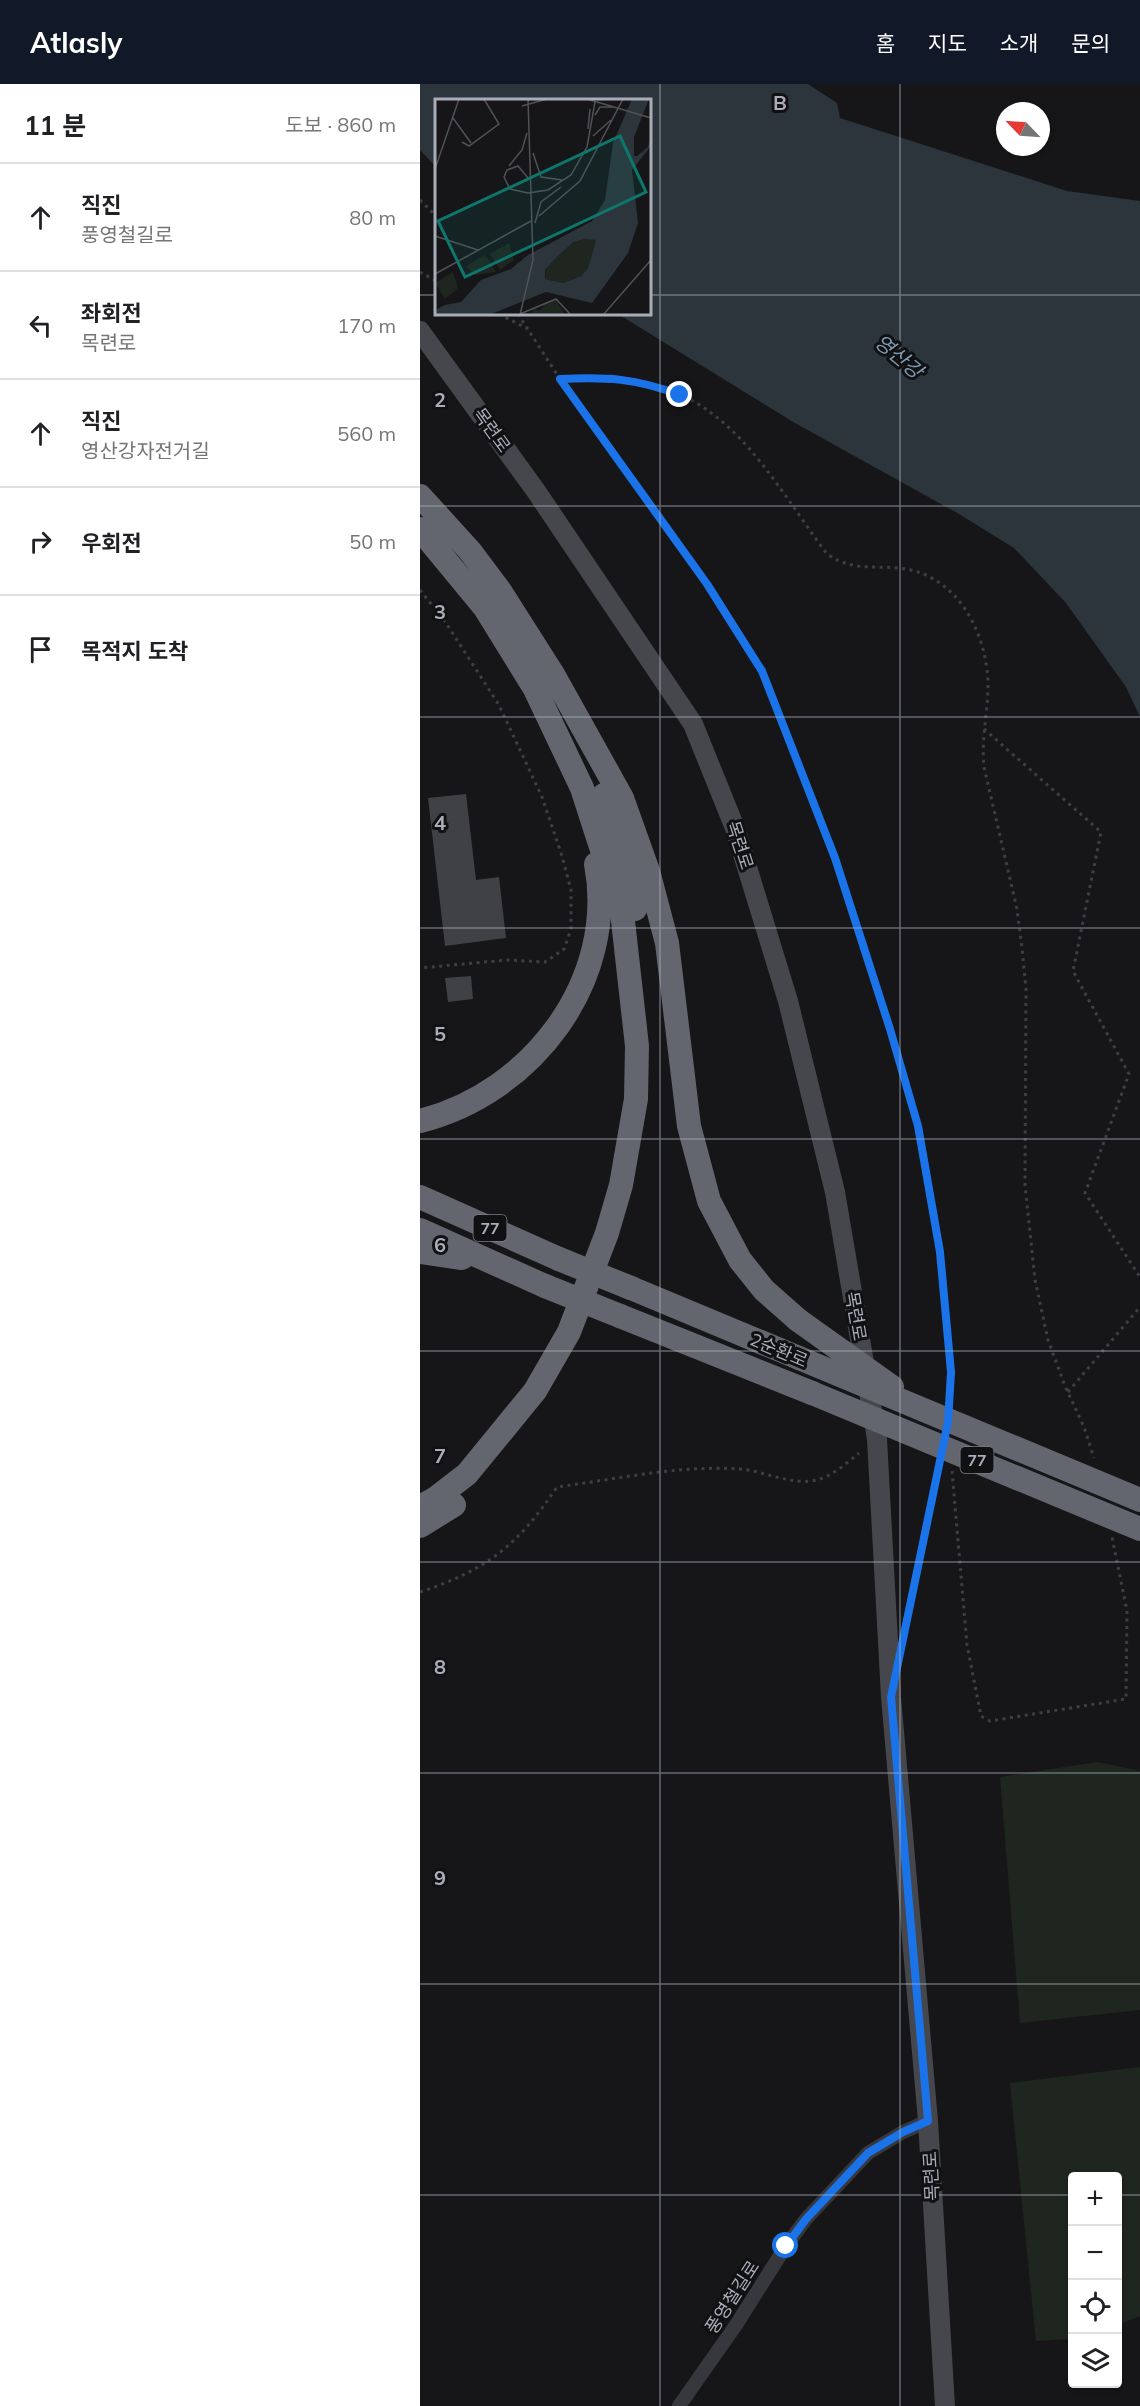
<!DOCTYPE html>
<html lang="ko">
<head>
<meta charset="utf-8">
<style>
	:root { --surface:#fff; --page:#f2f2f2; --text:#202124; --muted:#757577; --line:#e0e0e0; --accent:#111827 }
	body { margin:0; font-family:Mulish,"Noto Sans KR",sans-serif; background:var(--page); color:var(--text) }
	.controls { position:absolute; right:18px; bottom:18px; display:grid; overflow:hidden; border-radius:6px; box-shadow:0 2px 4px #0004 }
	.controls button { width:54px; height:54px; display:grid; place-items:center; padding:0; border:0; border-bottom:2px solid var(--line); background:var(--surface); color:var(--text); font:30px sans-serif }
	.compass { position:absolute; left:576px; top:18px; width:54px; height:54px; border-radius:50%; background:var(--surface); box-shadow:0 2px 4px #0004; rotate:295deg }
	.stop { position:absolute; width:18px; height:18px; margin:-14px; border:4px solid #1a73e8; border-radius:50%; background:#fff }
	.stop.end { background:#1a73e8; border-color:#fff; box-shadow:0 2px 6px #0008 }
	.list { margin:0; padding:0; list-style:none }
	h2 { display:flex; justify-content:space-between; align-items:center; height:78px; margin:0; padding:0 24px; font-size:26px }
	h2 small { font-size:20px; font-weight:400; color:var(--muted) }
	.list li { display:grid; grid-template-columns:39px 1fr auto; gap:18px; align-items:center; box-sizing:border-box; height:108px; padding:0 24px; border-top:2px solid var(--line) }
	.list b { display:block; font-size:22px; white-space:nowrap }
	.list p { margin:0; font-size:20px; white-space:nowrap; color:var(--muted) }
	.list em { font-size:20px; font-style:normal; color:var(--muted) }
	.icon { flex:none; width:33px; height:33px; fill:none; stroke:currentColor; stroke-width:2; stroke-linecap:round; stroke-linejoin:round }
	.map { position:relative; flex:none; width:720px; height:2322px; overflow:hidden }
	header { display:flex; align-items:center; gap:36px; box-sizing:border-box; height:84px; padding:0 30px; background:var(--accent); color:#fff }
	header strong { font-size:28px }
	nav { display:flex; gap:33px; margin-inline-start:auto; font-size:21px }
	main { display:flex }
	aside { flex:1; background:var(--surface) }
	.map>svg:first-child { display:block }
	.green { fill:#1e261f }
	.water { fill:#2c353c }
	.building { fill:#404145 }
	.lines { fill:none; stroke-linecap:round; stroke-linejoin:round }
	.path { stroke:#3d3f44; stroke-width:3; stroke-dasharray:3 4.5; stroke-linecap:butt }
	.street { stroke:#37383d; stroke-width:14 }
	.secondary { stroke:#45474d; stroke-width:20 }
	.highway { stroke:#63666e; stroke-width:24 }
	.highway-bridge { stroke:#63666e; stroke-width:24 }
	.route { stroke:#1a73e8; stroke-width:8 }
	.grid { fill:none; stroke:#a8adb8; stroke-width:1.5; stroke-opacity:0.55 }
	.labels { text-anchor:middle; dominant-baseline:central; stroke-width:6; stroke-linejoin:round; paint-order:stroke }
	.shield { fill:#111113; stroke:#7b7e86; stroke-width:1.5 }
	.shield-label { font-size:16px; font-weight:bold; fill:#a8adb8 }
	.street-label { font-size:18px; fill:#a8adb8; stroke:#111113 }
	.water-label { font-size:20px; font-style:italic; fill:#7f9bb3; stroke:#111113 }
	.inset-road { fill:none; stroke:#505258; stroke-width:1.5 }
	.view { fill:#0f766e; fill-opacity:0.15; stroke:#0f766e; stroke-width:3 }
	.inset-edge { fill:none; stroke:#a8adb8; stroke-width:3 }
	.grid-label { font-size:20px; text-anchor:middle; font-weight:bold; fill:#a8adb8; stroke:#111113; stroke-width:6; stroke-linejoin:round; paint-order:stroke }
</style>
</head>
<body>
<header>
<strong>Atlasly</strong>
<nav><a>홈</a><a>지도</a><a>소개</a><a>문의</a></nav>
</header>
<main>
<aside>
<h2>11 분<small>도보 · 860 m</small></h2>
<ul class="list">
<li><svg class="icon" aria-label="ahead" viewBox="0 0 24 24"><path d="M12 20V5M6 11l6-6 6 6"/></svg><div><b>직진</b><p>풍영철길로</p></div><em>80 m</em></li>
<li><svg class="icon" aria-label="left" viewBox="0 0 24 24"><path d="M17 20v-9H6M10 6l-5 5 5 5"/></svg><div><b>좌회전</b><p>목련로</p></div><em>170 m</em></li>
<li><svg class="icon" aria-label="ahead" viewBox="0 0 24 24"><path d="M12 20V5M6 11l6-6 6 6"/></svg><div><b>직진</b><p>영산강자전거길</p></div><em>560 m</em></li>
<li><svg class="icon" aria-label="right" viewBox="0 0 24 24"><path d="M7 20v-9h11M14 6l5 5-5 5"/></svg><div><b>우회전</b></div><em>50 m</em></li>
<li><svg class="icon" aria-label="arrive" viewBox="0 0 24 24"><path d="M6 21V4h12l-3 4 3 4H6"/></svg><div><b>목적지 도착</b></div></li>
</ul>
</aside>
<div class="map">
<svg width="720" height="2322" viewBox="0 0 720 2322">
	<rect width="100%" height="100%" fill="#161618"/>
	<path class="green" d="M678,1678L720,1687V1926L600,1939L580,1693Z
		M720,1983V2232L698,2241V2092H652V2255L616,2257L590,1999Z"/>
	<path class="water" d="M0,0H388L417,19L420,34L647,107L720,117V633L706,603L646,519L594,464L539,430L375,339L198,230H230V16H16V83L0,66Z"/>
	<path class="building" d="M46,710L56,796L79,793L86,854L25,862L8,714Z
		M51,892L53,915L28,918L25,894Z"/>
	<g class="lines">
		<path class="path" d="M0,116L16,132
			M0,188L16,197
			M79,230L108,245
			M98,230L140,295L287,500L323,556L342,587L379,681L415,774L470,945L498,1042L520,1168L531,1289L529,1317
			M140,295C155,294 170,292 185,293C304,297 345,387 407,470C436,490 460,479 491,486C541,498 567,552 568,600C568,628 561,655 564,683L597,825L602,864L606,905L605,1101L615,1196L628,1256L645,1302L664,1343L674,1374
			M0,506L26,539L79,621L122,713L142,772L151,806V845L144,865L125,878L87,876L0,884
			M564,645L681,748L653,887L709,990L665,1109L720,1193
			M648,1308L720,1223
			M532,1387L547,1561L561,1632L570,1637L706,1615L707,1527L692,1453
			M0,1508C67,1486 98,1461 137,1403C197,1395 259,1381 320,1385C345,1387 371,1402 397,1396C412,1392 427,1379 439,1369
			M486,1540L519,1382"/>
		<path class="street" d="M259,2322L316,2241L366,2162L386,2135L448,2069L483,2048L508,2037"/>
		<path class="secondary" d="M0,247L116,407L273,640L315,744L368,917L415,1108L457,1355L471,1613L508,2037L525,2322"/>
		<path class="highway" d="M0,412L50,467L80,507L134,592L202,714L228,787L247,859L269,1042L289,1117L320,1176L344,1206L378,1236
			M0,445L65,524L115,605L162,704L202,828L217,962L216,1015L201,1101L187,1149L149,1248L115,1307L47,1390L16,1414L0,1423
			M184,711L206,782L215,825
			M0,1037C112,1009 198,896 176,780
			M0,1113L139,1175
			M0,1146L125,1202
			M0,1168L42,1174
			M211,1204L379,1274
			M200,1232L392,1309
			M0,1442L34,1421"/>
		<path class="highway-bridge" d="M139,1175L211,1204
			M125,1202L200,1232
			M378,1236L472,1303
			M379,1274L720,1416
			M392,1309L720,1445"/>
	</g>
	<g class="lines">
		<path class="route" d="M260,311C215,294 187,293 140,295L287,500L342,587L415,774L470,945L498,1042L520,1168L531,1288L528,1338L471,1613L508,2037L483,2048L448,2069L386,2135L366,2162"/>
	</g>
	<path class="grid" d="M240,0V2322M480,0V2322M0,211H16M230,211H720M0,422H720M0,633H720M0,844H720M0,1055H720M0,1267H720M0,1478H720M0,1689H720M0,1900H720M0,2111H652M698,2111H720"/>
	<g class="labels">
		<g class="shield">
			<rect x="53.5" y="1131" width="33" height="26" rx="4.5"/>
			<rect x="540.5" y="1363" width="33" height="26" rx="4.5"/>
		</g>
		<g class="shield-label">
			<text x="70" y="1144">77</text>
			<text x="557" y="1376">77</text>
		</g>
		<g class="street-label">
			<text transform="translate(72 346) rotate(54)">목련로</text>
			<text transform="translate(320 761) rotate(72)">목련로</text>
			<text transform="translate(436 1232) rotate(80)">목련로</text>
			<text transform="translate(359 1266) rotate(23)">2순환로</text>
			<text transform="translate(511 2092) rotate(-93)">목련로</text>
			<text transform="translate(312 2213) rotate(-57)">풍영철길로</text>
		</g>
		<g class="water-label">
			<text transform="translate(479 272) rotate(40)">영산강</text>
		</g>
	</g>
	<g transform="translate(15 15)">
		<rect width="216" height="216" fill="#161618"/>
		<path d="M150,140L161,141V146L153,169L146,177L128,184L110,180L111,170L121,159L137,143ZM74,144L79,161L65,171L55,155ZM50,156L61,173L39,176L31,167ZM18,173L23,189L10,200L0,184ZM121,201L130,216H95L99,210L105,212L110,204Z" fill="#1e261f"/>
		<path d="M197,0H214L199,38V57H202L213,48L216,38V47L197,71L203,124L193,154L157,204L111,193L54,216H0V211L10,206L26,203L46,181L76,170L93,156L157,122L170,101L178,44ZM150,140L161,141L160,146L153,169L146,177L128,184L110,180V171L121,159L138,143Z" fill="#2c353c" fill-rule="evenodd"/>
		<path class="inset-road" d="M152,0L216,19M87,7L112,0M160,16L165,8H180M18,19L36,44M153,30L155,10M158,37L176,21M27,43L34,47L64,25L49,0M98,54L106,78L127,81M74,67L87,51L92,34M0,70L24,0M93,79L83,67L72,71L69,78L75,90L93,94L113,91L136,76L152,48L160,3M104,117L145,82L188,0M100,124L106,103L126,88M0,137L43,151M0,175L96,122M85,215L121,200L136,216M85,216L98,161L93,0M168,216L216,161"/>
		<path class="view" d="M185,37L211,93L30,178L3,122Z"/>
		<rect width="216" height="216" class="inset-edge"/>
	</g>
	<g class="grid-label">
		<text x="360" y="26">B</text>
		<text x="20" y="323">2</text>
		<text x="20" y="535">3</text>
		<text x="20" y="746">4</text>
		<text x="20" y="957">5</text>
		<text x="20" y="1168">6</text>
		<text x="20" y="1379">7</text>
		<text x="20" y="1590">8</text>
		<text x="20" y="1801">9</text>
	</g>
</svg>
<div class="controls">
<button>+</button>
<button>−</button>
<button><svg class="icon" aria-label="locate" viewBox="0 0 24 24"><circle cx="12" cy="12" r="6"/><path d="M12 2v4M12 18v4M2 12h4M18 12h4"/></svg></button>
<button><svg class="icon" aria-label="layers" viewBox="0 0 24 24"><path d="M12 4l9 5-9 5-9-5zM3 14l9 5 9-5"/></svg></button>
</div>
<svg class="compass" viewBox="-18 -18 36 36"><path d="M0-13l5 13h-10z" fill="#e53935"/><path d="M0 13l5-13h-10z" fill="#757577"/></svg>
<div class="stop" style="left:366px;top:2162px"></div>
<div class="stop end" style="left:260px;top:311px"></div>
</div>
</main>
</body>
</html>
